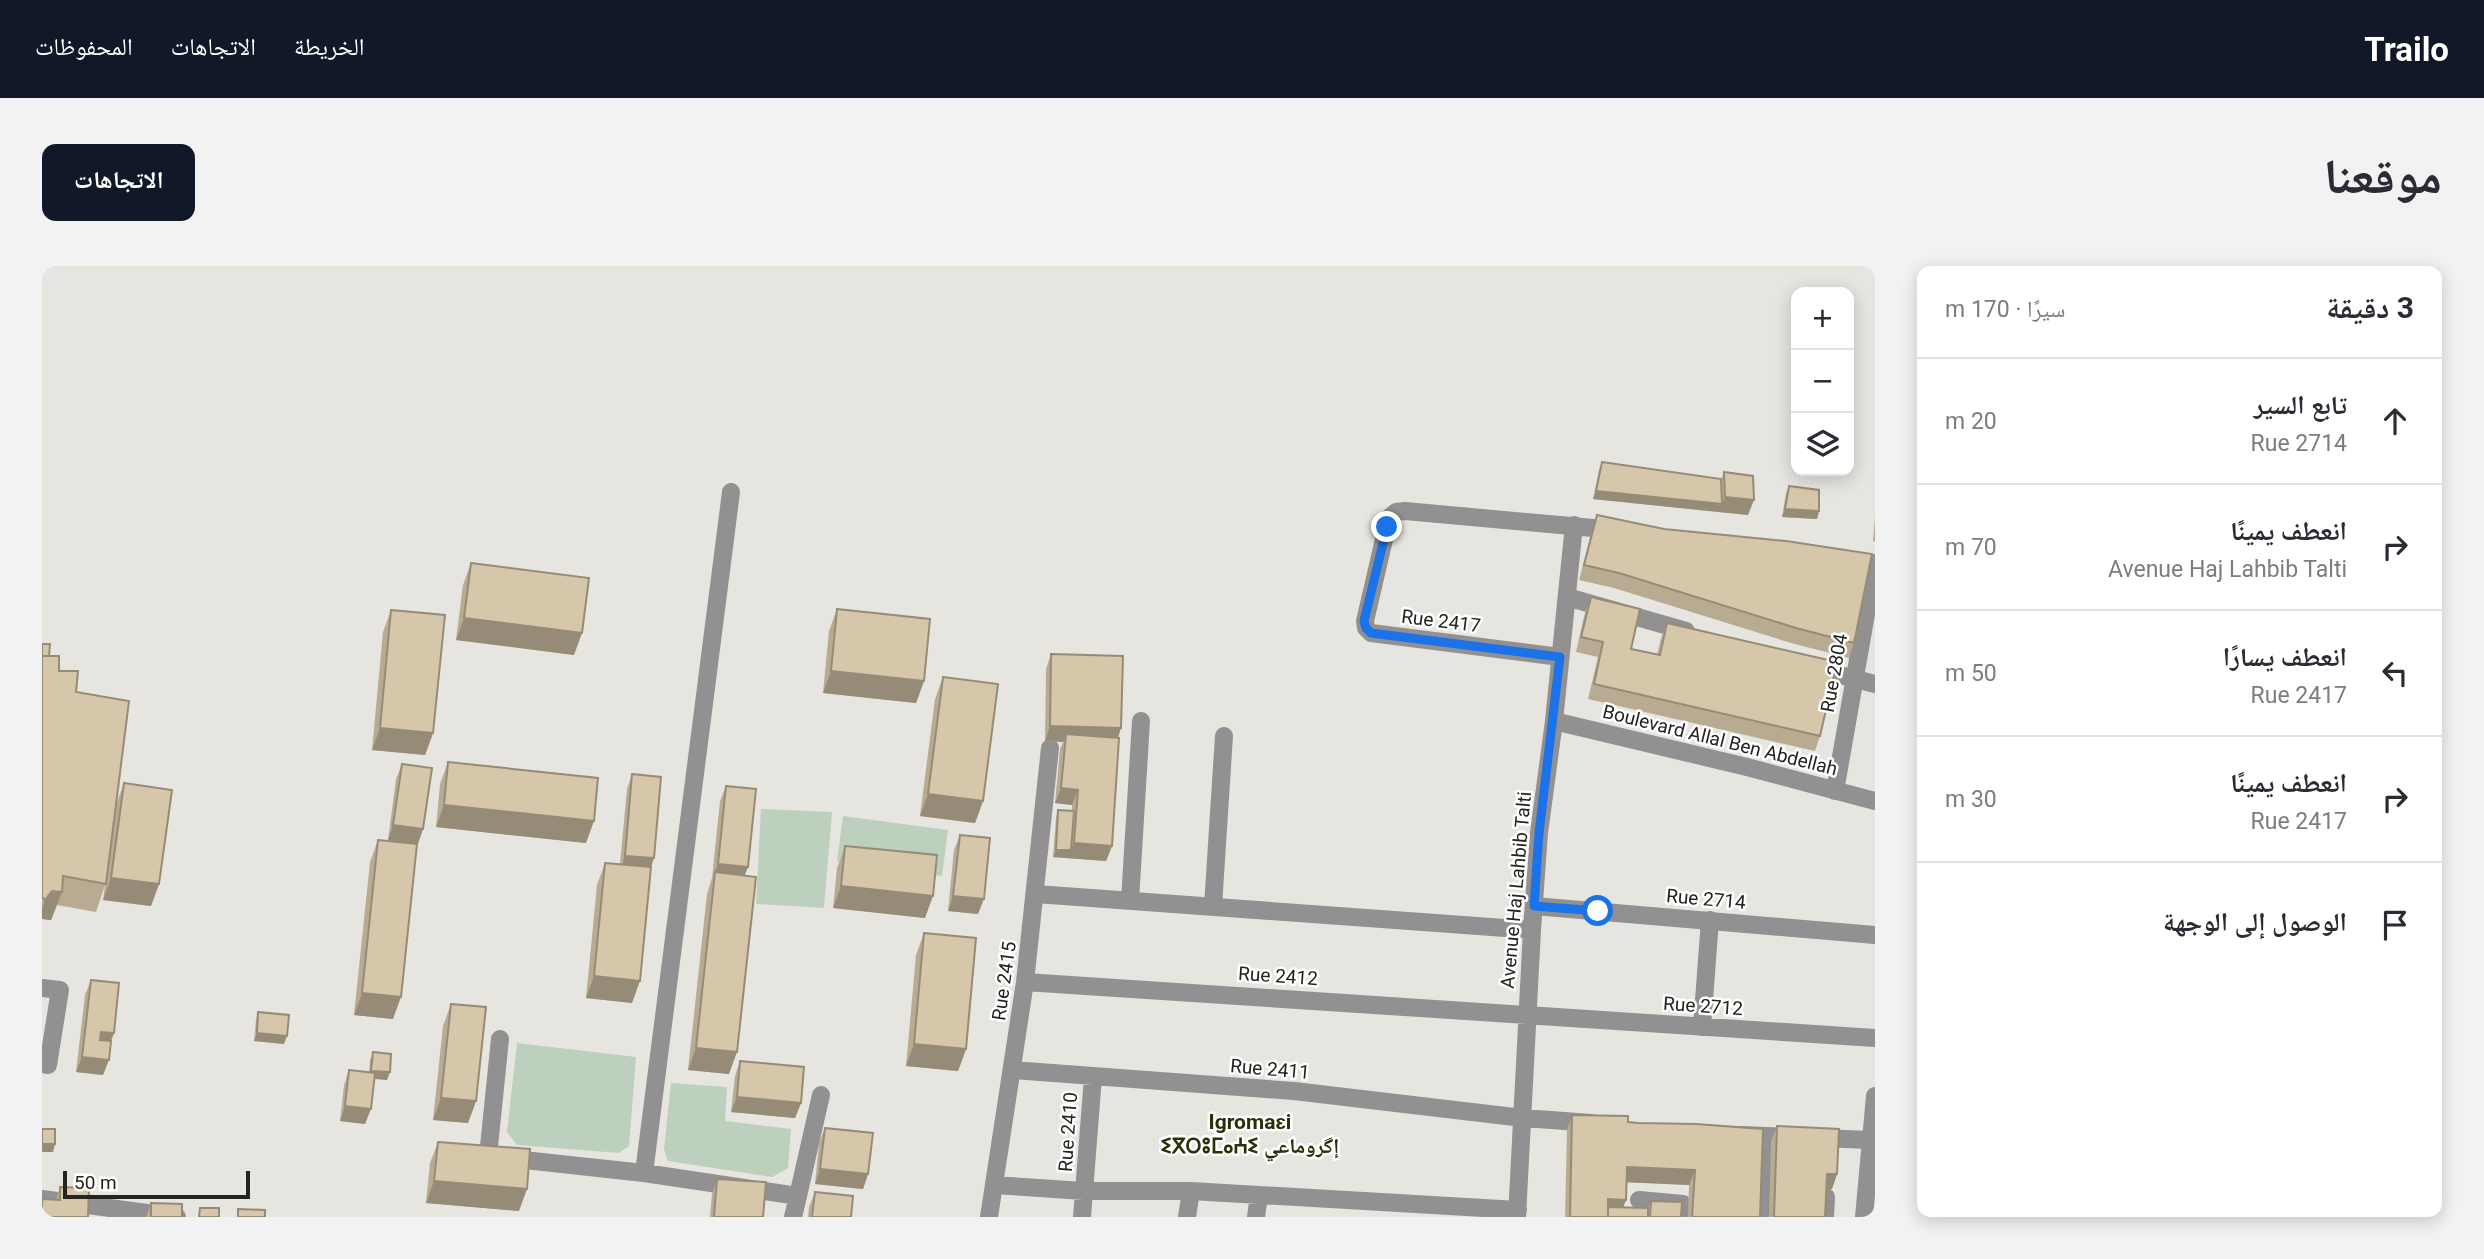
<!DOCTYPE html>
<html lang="ar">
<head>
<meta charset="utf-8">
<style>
	:root { --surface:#fff; --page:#f2f2f3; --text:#2b2b33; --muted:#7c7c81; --line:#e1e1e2; --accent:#111827 }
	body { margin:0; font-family:Roboto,"Noto Naskh Arabic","Noto Sans Tifinagh",sans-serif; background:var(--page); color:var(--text); direction:rtl }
	.controls { position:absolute; right:21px; top:21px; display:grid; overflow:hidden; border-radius:14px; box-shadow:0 4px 18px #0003 }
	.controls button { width:63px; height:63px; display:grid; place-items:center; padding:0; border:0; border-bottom:2px solid var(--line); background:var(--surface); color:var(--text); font:35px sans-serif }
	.scale { position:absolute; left:21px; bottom:18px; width:187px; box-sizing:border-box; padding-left:7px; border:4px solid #242321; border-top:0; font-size:19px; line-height:24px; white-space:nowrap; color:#242321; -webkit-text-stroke:5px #fff; paint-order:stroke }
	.stop { position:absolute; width:21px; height:21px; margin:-16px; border:5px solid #1a73e8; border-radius:50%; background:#fff }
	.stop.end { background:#1a73e8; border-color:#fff; box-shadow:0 2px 7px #0008 }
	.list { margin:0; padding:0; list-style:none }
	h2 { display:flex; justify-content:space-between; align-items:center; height:91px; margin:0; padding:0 28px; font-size:30px }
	h2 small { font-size:23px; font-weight:400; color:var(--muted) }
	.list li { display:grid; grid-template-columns:46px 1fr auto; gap:21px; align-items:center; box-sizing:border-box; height:126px; padding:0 28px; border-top:2px solid var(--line) }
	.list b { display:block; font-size:26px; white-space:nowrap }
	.list p { margin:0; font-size:23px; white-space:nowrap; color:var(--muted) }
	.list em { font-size:23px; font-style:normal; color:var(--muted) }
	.icon { flex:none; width:38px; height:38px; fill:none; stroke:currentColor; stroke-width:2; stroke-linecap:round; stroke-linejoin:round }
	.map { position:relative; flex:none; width:1833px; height:951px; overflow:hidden; direction:ltr; border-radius:14px }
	header { display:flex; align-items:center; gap:42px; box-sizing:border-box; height:98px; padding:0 35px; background:var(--accent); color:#fff }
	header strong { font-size:33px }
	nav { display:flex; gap:38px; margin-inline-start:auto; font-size:24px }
	.intro { display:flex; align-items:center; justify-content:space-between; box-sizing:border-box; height:168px; padding:0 42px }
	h1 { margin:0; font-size:49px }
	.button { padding:18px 32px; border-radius:14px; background:var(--accent); color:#fff; font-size:24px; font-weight:700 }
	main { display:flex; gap:42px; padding:0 42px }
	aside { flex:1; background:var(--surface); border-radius:14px; box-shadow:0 4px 18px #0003 }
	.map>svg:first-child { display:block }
	.green { fill:#bcd0bd }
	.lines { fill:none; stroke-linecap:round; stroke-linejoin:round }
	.minor { stroke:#929090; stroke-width:18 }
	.wall { fill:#b8ab92 }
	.shaded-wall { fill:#968b77 }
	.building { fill:#d6c7aa; stroke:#968b77; stroke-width:2 }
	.route { stroke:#1a73e8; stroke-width:9 }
	.labels { text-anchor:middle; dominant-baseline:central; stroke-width:5; stroke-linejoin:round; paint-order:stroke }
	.street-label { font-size:19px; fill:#242321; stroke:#fff }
	.neighbourhood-label { font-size:21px; font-weight:bold; fill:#283008; stroke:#fff }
</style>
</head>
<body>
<header>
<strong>Trailo</strong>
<nav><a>الخريطة</a><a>الاتجاهات</a><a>المحفوظات</a></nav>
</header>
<div class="intro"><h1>موقعنا</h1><a class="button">الاتجاهات</a></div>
<main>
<aside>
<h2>3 دقيقة<small>سيرًا · 170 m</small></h2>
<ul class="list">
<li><svg class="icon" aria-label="ahead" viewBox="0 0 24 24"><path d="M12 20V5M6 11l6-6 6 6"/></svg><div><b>تابع السير</b><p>Rue 2714</p></div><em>20 m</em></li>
<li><svg class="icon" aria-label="right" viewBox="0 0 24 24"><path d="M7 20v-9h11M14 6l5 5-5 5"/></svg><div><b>انعطف يمينًا</b><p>Avenue Haj Lahbib Talti</p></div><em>70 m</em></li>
<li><svg class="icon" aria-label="left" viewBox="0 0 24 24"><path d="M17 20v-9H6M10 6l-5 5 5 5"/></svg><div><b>انعطف يسارًا</b><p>Rue 2417</p></div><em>50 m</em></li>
<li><svg class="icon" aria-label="right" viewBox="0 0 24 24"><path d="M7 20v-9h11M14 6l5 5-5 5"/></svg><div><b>انعطف يمينًا</b><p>Rue 2417</p></div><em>30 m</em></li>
<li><svg class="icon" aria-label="arrive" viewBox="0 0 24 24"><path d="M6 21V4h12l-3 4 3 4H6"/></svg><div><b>الوصول إلى الوجهة</b></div></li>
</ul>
</aside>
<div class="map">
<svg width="1833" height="951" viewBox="0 0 1833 951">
	<rect width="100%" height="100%" fill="#e7e5e0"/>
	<path class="green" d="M719,543L790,546L782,642L714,638Z
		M801,550L906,564L900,610L795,595Z
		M475,777L594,791L587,880L577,887L475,879L465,866Z
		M629,817L685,821L683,855L749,863L746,902L730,911L626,895L622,883Z"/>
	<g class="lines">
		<path class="minor" d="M1525,331L1644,365
			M1518,391L1329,367L1324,362L1323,355L1347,252L1354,246L1363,245L1573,264
			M1772,402L1833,418
			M1512,455L1705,501L1833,535
			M1793,525L1833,297
			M994,628L1490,664
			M1088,634L1099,455
			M1171,640L1182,470
			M1492,640L1833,669
			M983,716L1833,772
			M0,722L18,724L6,799L0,798
			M1660,761L1668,654
			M458,773L446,890L602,907L756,930L779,829
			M971,804L1252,825L1481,852L1549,857
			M1699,869L1828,874
			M602,907L689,226
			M952,919L1042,925H1149L1476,944
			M0,933L135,951
			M1597,934L1641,938L1639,951
			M751,951L756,930
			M947,951L983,716L1008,482
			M1040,951L1051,811
			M1145,951L1149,925
			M1214,951L1217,929
			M1475,951L1490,664L1497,567L1512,455L1532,259
			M1720,951L1721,871
			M1783,951L1784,931
			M1822,951L1833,830"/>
	</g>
	<path class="wall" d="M1560,196L1679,213L1682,206L1706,249L1551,233L1557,204Z
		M1747,220L1777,245L1775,253L1740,251L1744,227Z
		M1555,249L1812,377L1807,392L1749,377L1572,322L1537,314L1550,264Z
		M1833,251V276L1831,275Z
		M429,297L532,389L414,374L421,319Z
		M1549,331L1589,383L1615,389L1619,372L1625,357L1778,470L1773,485L1546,433L1556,391L1534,386L1543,346Z
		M795,343L882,415L874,437L781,427L787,365Z
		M349,344L391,467L383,489L330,484L341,366Z
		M0,378L17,405L34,426L66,597L74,539L82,517L117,618L109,640L61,634L63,619L54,646L15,639L9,654L0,653Z
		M1009,388L1079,462L1076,472L1070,580L1064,595L1011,591L1014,552L1016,544L1030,545V539L1013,537L1018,483L1021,476L1003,475L1004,403Z
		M901,411L941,535L933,557L878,550L893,433Z
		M406,496L544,577L394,561L398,518Z
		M360,498L381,563L375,578L351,753L312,749L328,596L336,574L364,577L346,574L354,513Z
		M590,508L609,601L590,737L544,732L555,619L563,597L578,598L585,523Z
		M684,520L706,601L702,609L687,808L646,804L665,628L670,612L678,535Z
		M918,569L936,648L906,645L912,584Z
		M803,580L883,652L791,642L795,602Z
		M882,667L924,783L916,805L864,800L874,689Z
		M49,714L72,767L69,775L61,809L34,806L43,729Z
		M409,738L434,835L426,857L391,854L401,760Z
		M216,746L242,778L212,775L214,754Z
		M331,786L345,814L332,813L323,858L298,855L302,819L307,804L327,807L328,794Z
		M698,795L759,837L753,852L689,846L693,810Z
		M1530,849L1586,856L1718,951H1646L1647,919L1584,916V934L1581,941L1606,942L1609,935L1639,951H1523L1525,864Z
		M1735,860L1795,908L1790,923H1784L1783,951H1727L1729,875Z
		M783,862L826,908L821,923L773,918L777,877Z
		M396,876L477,945L384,937L388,897Z
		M675,913L721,951H668L670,928Z
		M18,921L46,951L14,934Z
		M773,926L809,951H766L767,941Z
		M109,937L140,951H104Z"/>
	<path class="shaded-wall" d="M1554,225L1680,238L1683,231L1712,234L1706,249L1551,233Z
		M1743,243L1777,245L1775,253L1740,251Z
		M422,352L540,367L532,389L414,374Z
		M789,405L882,415L874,437L781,427Z
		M1008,460L1079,462L1074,477L1024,468L1021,476L1003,475Z
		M338,462L391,467L383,489L330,484Z
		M1019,522L1036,524L1030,539L1013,537Z
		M886,528L941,535L933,557L878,550Z
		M402,539L552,555L544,577L394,561Z
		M351,559L381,563L376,578L346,574Z
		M1032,577L1070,580L1064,595L1011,591L1014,584H1029Z
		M583,590L612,592L607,607L578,605Z
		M676,598L706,601L700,616L672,607Z
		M69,612L117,618L109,640L61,634Z
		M799,620L891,630L883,652L791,642Z
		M10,625L20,626L9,654L0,653V642L3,634Z
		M911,630L942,633L936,648L906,645Z
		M552,710L598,715L590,737L544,732Z
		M320,727L359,731L351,753L312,749Z
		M59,766L72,767L66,782L54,781Z
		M215,767L245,770L242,778L212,775Z
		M872,778L924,783L916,805L864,800Z
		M654,782L695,786L687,808L646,804Z
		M40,791L67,794L61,809L34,806Z
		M329,805L348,806L345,814L327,812Z
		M695,831L759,837L753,852L689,846Z
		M399,832L434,835L426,857L391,854Z
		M303,840L329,843L323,858L298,855Z
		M0,878H13L11,886H0Z
		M1585,901L1653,904L1647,919L1579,916Z
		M778,903L826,908L821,923L773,918Z
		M1785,908H1795L1790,923H1779Z
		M392,915L485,923L477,945L384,937Z
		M1566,933L1584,934L1578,949H1563Z"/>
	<path class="building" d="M1560,196L1679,213L1680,238L1554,225Z
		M1682,206L1711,210L1712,234L1683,231Z
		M1747,220L1777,224V245L1743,243Z
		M1555,249L1622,263L1744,275L1830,288L1812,377L1754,362L1577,307L1542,299Z
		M429,297L547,312L540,367L422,352Z
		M1549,331L1598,343L1589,383L1618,389L1625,357L1795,396L1778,470L1552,418L1561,376L1539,371Z
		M795,343L888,353L882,415L789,405Z
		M349,344L403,349L391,467L338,462Z
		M0,378H8L7,390H0Z
		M1009,388L1081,390L1079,462L1008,460Z
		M0,390H17V405H36L34,426L87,435L64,618L21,610L20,626L10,625L3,634L0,631Z
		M901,411L956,418L941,535L886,528Z
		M1024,468L1077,472L1070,580L1032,577L1036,524L1019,522Z
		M406,496L556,512L552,555L402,539Z
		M360,498L390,502L381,563L351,559Z
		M590,508L619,511L612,592L583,590Z
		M82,517L130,524L117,618L69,612Z
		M684,520L714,523L706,601L676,598Z
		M1016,544L1032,545L1029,584H1014Z
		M918,569L948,572L942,633L911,630Z
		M336,574L375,578L359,731L320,727Z
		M803,580L895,589L891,630L799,620Z
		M563,597L609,601L598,715L552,710Z
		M673,606L714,611L695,786L654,782Z
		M882,667L934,672L924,783L872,778Z
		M49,714L77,717L72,767L59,766L58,774L69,775L67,794L40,791Z
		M409,738L444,741L434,835L399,832Z
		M216,746L247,749L245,770L215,767Z
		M331,786L349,788L348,806L329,805Z
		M698,795L762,801L759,837L695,831Z
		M307,804L333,807L329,843L303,840Z
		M1530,849L1586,850V856L1596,857L1654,858L1721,863L1718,951H1650L1653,904L1585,901L1584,934L1566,933V951H1528Z
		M1735,860L1797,863L1795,908H1785L1783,951H1732Z
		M783,862L831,867L826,908L778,903Z
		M0,863H13V878H0Z
		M396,876L488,883L485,923L392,915Z
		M675,913L724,916L721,951H672Z
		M18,921L47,922L46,951H0V933L18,934Z
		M773,926L811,930L809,951H770Z
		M1609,935L1640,936L1639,951H1608Z
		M109,937L140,938V951H109Z
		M1566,941L1606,942V951H1566Z
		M158,942H177V951H157Z
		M196,943L223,944V951H196Z"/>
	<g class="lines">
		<path class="route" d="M1345,261L1322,355L1324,362L1329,367L1518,391L1497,567L1492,640L1556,645"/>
	</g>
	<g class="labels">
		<g class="street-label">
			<text transform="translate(1399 355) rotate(7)">Rue 2417</text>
			<text transform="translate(1792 407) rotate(-80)">Rue 2804</text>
			<text transform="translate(1678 474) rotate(14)">Boulevard Allal Ben Abdellah</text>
			<text transform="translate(1474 624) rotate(-85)">Avenue Haj Lahbib Talti</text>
			<text transform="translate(1664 633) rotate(5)">Rue 2714</text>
			<text transform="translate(1236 710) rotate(4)">Rue 2412</text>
			<text transform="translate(962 715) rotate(-82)">Rue 2415</text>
			<text transform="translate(1661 740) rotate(4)">Rue 2712</text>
			<text transform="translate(1228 803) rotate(5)">Rue 2411</text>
			<text transform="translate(1026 866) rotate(-86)">Rue 2410</text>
		</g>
		<g class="neighbourhood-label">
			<text x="1208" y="856">Igromaɛi<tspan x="1208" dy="24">ⵉⴳⵔⵓⵎⴰⵄⵉ إگروماعي</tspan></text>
		</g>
	</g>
</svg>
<div class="controls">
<button>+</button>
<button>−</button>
<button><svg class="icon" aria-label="layers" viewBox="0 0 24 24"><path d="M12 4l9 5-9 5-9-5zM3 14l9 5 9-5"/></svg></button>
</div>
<div class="scale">50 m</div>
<div class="stop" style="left:1556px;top:645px"></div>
<div class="stop end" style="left:1345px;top:261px"></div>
</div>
</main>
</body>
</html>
